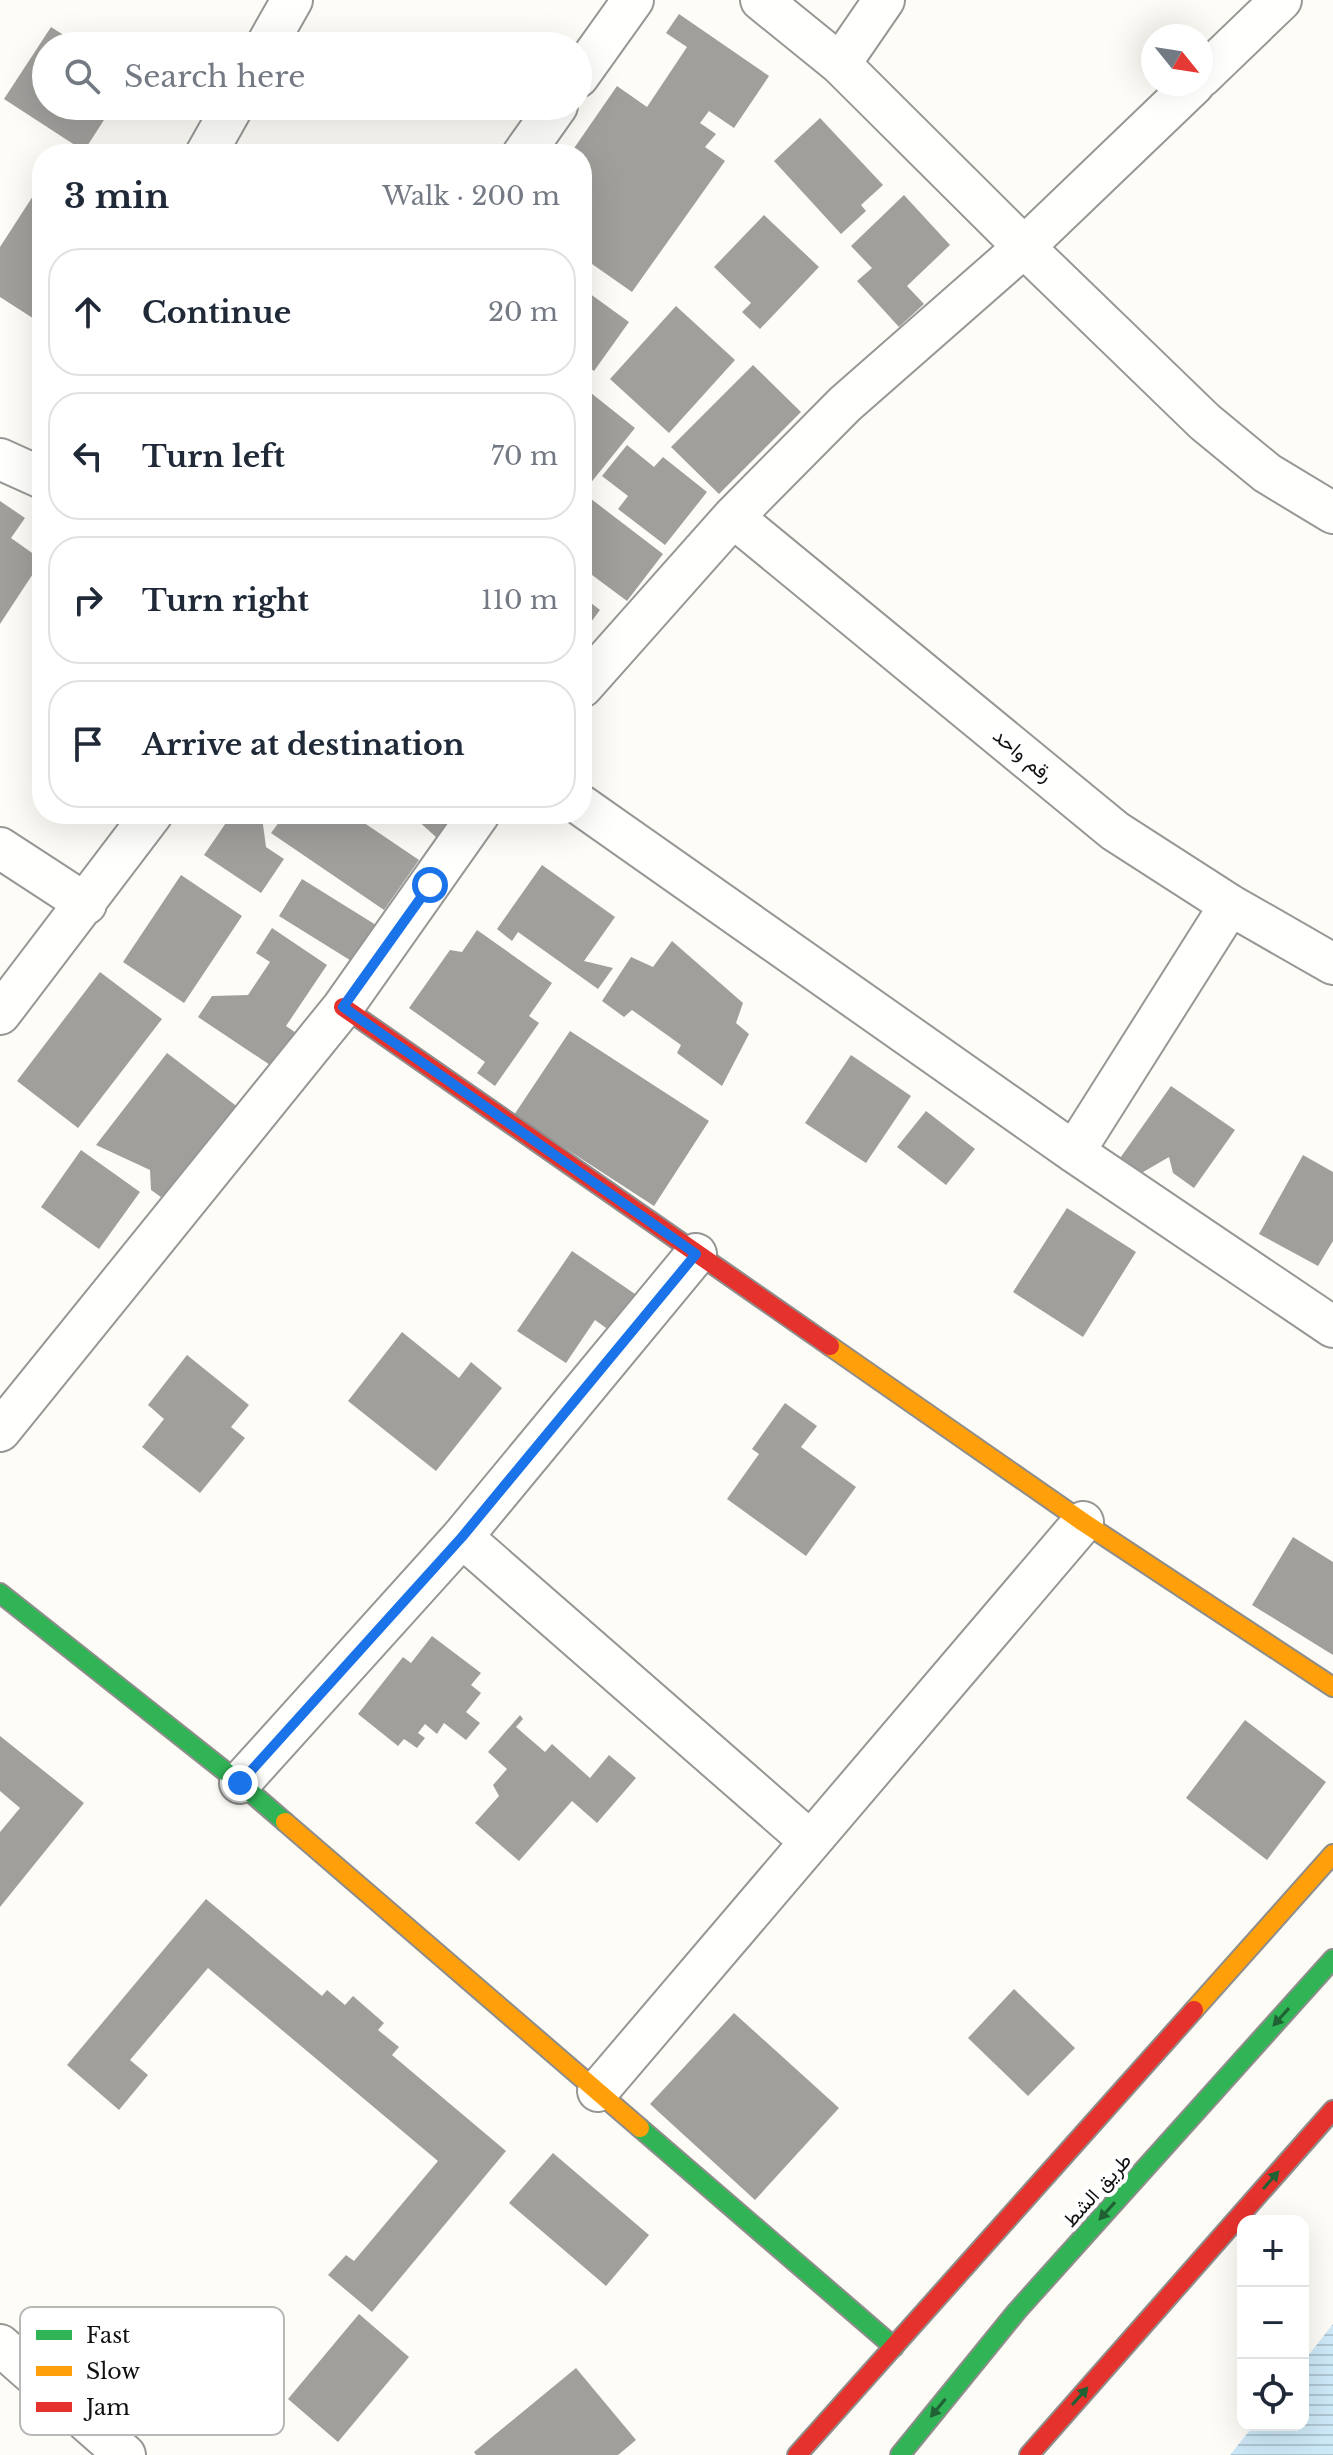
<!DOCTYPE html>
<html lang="en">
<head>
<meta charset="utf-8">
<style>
	:root { --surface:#fff; --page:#f2f2f3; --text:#1f2937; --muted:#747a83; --line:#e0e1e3 }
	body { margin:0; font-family:"Libre Baskerville",Vazirmatn,serif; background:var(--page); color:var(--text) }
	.controls { position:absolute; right:24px; bottom:24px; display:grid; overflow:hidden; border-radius:16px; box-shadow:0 8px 32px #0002 }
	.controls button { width:72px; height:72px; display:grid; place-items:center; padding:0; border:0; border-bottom:2px solid var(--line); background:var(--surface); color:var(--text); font:40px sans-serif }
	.compass { position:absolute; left:1141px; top:24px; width:72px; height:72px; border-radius:50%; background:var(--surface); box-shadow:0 8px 32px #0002; rotate:120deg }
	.stop { position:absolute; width:24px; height:24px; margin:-18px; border:6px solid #1a73e8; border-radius:50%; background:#fff }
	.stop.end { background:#1a73e8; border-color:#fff; box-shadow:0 2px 8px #0008 }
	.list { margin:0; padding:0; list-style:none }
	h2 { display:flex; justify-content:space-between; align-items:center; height:104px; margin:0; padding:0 32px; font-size:34px }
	h2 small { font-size:26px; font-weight:400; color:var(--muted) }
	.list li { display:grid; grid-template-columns:52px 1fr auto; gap:24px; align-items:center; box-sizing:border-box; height:128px; margin:0 16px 16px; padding:0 16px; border:2px solid var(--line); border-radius:32px }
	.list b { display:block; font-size:30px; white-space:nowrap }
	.list em { font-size:26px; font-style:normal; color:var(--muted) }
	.icon { flex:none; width:44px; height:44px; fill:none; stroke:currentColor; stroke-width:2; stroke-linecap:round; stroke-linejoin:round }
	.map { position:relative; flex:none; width:1333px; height:2455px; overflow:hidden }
	.search { position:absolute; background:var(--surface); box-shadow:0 8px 32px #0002; left:32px; top:32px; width:560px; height:88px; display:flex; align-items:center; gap:20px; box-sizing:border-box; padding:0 28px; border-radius:44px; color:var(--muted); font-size:30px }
	.panel { position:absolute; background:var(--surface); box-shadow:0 8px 32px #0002; left:32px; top:144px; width:560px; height:680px; border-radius:32px }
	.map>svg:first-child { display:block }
	.water { fill:url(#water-rules) }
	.building { fill:#a19f9c }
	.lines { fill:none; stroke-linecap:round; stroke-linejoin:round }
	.street-casing { stroke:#979795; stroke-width:44 }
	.fast-casing { stroke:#8e8d8b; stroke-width:22 }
	.slow-casing { stroke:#8e8d8b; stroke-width:22 }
	.jam-casing { stroke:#8e8d8b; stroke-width:22 }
	.street { stroke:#fffffe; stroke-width:40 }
	.fast { stroke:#30b455; stroke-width:18 }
	.slow { stroke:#ff9f0a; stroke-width:18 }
	.jam { stroke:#e5322d; stroke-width:18 }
	.oneway { fill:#206233 }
	.route { stroke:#1a73e8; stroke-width:10 }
	.labels { text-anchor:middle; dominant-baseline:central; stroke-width:8; stroke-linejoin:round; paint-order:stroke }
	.street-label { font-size:20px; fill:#111; stroke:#fff }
	.key { fill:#fff; stroke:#b8b8b8; stroke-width:2 }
	.key-label { font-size:22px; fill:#111 }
</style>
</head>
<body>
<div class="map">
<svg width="1333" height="2455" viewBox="0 0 1333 2455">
	<defs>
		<pattern id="water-rules" width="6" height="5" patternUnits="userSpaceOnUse" patternTransform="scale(2)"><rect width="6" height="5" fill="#cde8f7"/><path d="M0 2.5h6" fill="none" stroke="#afc6d3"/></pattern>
	</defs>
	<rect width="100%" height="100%" fill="#fdfcf7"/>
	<path class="water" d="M1333,2324V2455H1230L1254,2425H1303V2362Z"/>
	<path class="building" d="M679,14L769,76L734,128L709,111L700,123L716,134L705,147L725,161L632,292L582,257V154H570L617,86L647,107L687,47L666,33Z
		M51,27L81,46H46V106H113L84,151L4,99Z
		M820,118L883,185L861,205L866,211L841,234L774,161Z
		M42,182V324L0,297V247Z
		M904,195L950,245L907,286L924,304L899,327L857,281L872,268L851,246Z
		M764,215L819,267L760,329L742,312L751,303L714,267Z
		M582,288L629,322L594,371L584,364L582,367Z
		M676,306L735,360L669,433L610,379Z
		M753,365L801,412L719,494L671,447Z
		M591,393L635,428L589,485L582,480V448L589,439L582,434V405Z
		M627,445L654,467L663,457L707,492L665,545L618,509L628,496L602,476Z
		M582,492L663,554L627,601L588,572L582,576Z
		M0,501L25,518L11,538L42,560L0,624Z
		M582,596L600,610L582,634Z
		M232,814H258L262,817L266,847L284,859L261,893L204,855Z
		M285,814H351L419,860L384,910L271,833Z
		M419,814H458L437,838L415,818Z
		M542,865L615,917L584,961L613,968L598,989L518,932L512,941L497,929Z
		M181,875L242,916L184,1003L123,962Z
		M302,879L376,925L353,962L279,916Z
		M272,928L327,965L286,1026L302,1037L279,1071L198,1017L212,996L248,995L270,962L256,953Z
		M477,930L552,983L529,1016L539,1023L495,1086L477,1073L485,1062L409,1008L450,950L462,952Z
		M672,941L743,1003L736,1023L749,1034L722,1086L677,1053L681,1045L632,1010L624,1017L602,1001L631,957L653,967Z
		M100,972L162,1019L78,1128L17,1081Z
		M570,1031L709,1121L654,1206L514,1115Z
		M167,1053L239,1108L168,1202L151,1190L150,1170L96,1145Z
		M851,1055L911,1096L866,1163L805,1123Z
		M1171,1086L1235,1130L1194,1188L1173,1173L1169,1157L1138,1175L1118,1161Z
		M926,1111L975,1149L946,1185L897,1147Z
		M81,1150L140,1192L99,1249L41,1207Z
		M1303,1155L1333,1172V1241L1318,1266L1259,1234Z
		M1067,1208L1136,1252L1083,1337L1013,1292Z
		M572,1251L638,1296L613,1333L595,1320L566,1363L517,1331Z
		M402,1332L459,1378L471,1362L502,1388L436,1471L348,1401Z
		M187,1355L249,1405L231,1427L245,1438L200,1493L142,1447L164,1419L148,1405Z
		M785,1403L817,1426L801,1447L856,1487L806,1556L727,1499L759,1454L752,1449Z
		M1293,1537L1333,1562V1655L1252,1605Z
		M432,1636L481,1673L471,1685L481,1693L466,1712L480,1723L466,1740L444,1723L437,1734L425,1724L418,1733L425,1738L417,1748L404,1739L398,1746L358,1714L403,1657L411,1663Z
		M520,1715L523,1719L516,1727L545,1752L552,1744L590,1778L609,1755L636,1778L597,1823L572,1801L519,1861L475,1823L499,1796L493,1785L507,1769L488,1752Z
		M1245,1720L1326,1782L1267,1860L1186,1798Z
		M0,1736L84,1803L0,1907V1832L20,1808L0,1791Z
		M206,1899L322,1996L327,1990L345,2005L353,1996L384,2023L378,2030L399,2047L392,2055L506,2151L372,2312L328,2275L346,2255L354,2261L438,2161L208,1968L130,2060L148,2075L119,2110L67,2065Z
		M1014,1989L1075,2048L1028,2096L968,2038Z
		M734,2013L839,2108L755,2200L650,2104Z
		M553,2153L649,2235L606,2286L509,2203Z
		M359,2314L409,2357L338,2442L288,2399Z
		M576,2368L636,2440L618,2455H476L474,2452Z"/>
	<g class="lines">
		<defs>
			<path id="street" d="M761,0L840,64L1024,247L1205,422L1267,473L1333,513
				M266,46L292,0
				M840,64L884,0
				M578,77L633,0
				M1201,77L1281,0
				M206,154L233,106
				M523,154L557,106
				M0,459L42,478
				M733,517L1115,831L1230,905L1333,964
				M582,687L733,517L845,404L1024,247L1194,84
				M582,806L1074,1152L1333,1327
				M0,848L86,904
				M0,1014L152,814
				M1074,1152L1230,905
				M0,1431L343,1007L479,814
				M462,1537L810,1841
				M240,1783L462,1537L696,1254
				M598,2091L1083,1522
				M0,2345L125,2455"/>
			<path id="fast" d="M0,1593L240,1783L285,1822
				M640,2128L894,2347
				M900,2455L1017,2311L1333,1959"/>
			<path id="slow" d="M830,1346L1083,1522L1333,1687
				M285,1822L640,2128
				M1194,2010L1333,1854"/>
			<path id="jam" d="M343,1007L830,1346
				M797,2455L1194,2010
				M1029,2455L1333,2110"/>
		</defs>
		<use href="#street" class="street-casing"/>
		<use href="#fast" class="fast-casing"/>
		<use href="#slow" class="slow-casing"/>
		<use href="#jam" class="jam-casing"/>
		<use href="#street" class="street"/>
		<use href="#fast" class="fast"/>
		<use href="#slow" class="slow"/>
		<use href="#jam" class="jam"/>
	</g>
	<defs><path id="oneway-solid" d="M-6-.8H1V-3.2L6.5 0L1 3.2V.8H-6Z" transform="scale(2)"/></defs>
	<g class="oneway">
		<use href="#oneway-solid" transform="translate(1281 2017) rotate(132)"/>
		<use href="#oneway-solid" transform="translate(1271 2180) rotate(-49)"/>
		<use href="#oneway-solid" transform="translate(1107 2211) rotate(132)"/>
		<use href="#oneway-solid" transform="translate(1080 2396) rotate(-49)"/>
		<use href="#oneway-solid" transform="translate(938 2408) rotate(129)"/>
	</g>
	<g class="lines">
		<path class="route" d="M240,1783L462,1537L696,1254L343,1007L430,885"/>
	</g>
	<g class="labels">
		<g class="street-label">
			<text transform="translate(1023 755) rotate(40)">رقم واحد</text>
			<text transform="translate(1097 2190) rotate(-48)">طريق الشط</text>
		</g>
	</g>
	<rect x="20" y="2307" width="264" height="128" rx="12" class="key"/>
	<rect x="36" y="2330" width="36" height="10" fill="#30b455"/>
	<rect x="36" y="2366" width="36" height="10" fill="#ff9f0a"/>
	<rect x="36" y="2402" width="36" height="10" fill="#e5322d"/>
	<g class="key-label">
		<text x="86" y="2343">Fast</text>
		<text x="86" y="2379">Slow</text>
		<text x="86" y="2415">Jam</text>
	</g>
</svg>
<div class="controls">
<button>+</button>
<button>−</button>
<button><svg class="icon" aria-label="locate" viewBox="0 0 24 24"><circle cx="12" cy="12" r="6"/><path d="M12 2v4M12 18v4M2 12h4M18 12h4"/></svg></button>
</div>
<svg class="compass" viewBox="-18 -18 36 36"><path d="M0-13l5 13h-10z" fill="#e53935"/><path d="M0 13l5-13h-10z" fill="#747a83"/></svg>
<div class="stop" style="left:430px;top:885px"></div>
<div class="stop end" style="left:240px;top:1783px"></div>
<div class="search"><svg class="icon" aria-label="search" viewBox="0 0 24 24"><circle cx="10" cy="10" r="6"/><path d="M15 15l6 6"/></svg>Search here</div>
<section class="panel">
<h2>3 min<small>Walk · 200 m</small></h2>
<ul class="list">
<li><svg class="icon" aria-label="ahead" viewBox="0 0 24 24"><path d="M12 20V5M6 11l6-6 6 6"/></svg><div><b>Continue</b></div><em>20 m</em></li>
<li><svg class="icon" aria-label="left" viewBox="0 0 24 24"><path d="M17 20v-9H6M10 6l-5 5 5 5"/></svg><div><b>Turn left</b></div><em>70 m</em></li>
<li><svg class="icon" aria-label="right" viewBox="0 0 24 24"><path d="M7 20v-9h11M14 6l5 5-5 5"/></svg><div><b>Turn right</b></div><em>110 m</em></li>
<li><svg class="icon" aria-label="arrive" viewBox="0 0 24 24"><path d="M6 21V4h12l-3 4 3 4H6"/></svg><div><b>Arrive at destination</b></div></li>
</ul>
</section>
</div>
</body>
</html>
